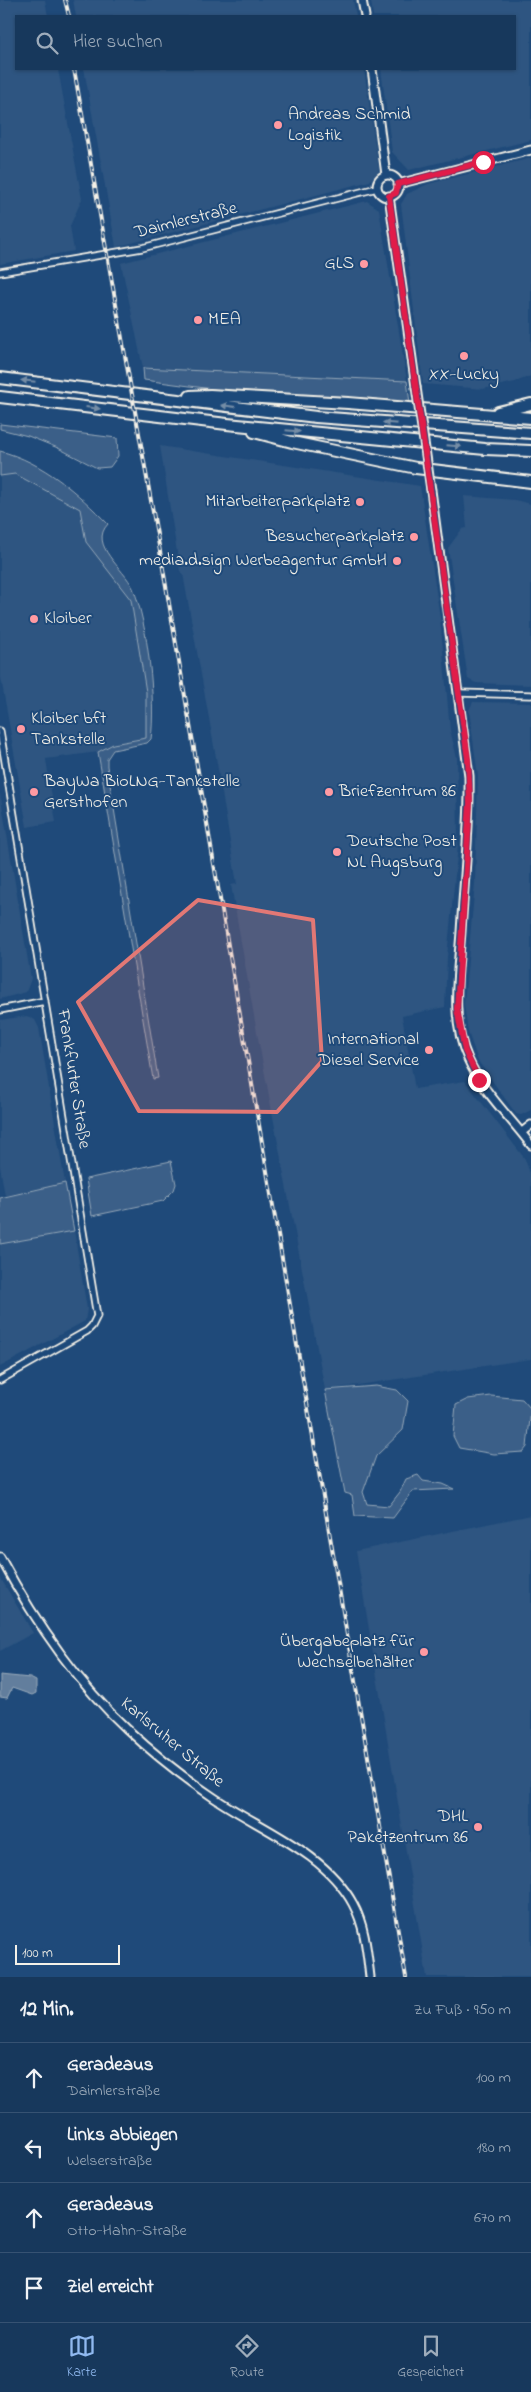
<!DOCTYPE html>
<html lang="de">
<head>
<meta charset="utf-8">
<style>
	:root { --surface:#17385c; --page:#244365; --text:#f1f3f6; --muted:#9eacbb; --line:#365272; --accent:#90b9f0 }
	body { margin:0; font-family:"Indie Flower",sans-serif; background:var(--page); color:var(--text) }
	.scale { position:absolute; left:15px; bottom:12px; width:105px; box-sizing:border-box; padding-left:5px; border:2px solid #f4f1e8; border-top:0; font-size:14px; line-height:18px; white-space:nowrap; color:#f4f1e8; -webkit-text-stroke:4px #1f4a7a; paint-order:stroke }
	.stop { position:absolute; width:15px; height:15px; margin:-11px; border:4px solid #e11d48; border-radius:50%; background:#fff }
	.stop.end { background:#e11d48; border-color:#fff; box-shadow:0 1px 5px #0008 }
	.list { margin:0; padding:0; list-style:none }
	h2 { display:flex; justify-content:space-between; align-items:center; height:65px; margin:0; padding:0 20px; font-size:21px }
	h2 small { font-size:16px; font-weight:400; color:var(--muted) }
	.list li { display:grid; grid-template-columns:32px 1fr auto; gap:15px; align-items:center; box-sizing:border-box; height:70px; padding:0 20px; border-top:1px solid var(--line) }
	.list b { display:block; font-size:19px; white-space:nowrap }
	.list p { margin:0; font-size:16px; white-space:nowrap; color:var(--muted) }
	.list em { font-size:16px; font-style:normal; color:var(--muted) }
	.icon { flex:none; width:28px; height:28px; fill:none; stroke:currentColor; stroke-width:2; stroke-linecap:round; stroke-linejoin:round }
	.map { position:relative; flex:none; width:531px; height:1977px; overflow:hidden }
	.search { position:absolute; background:var(--surface); box-shadow:0 1px 4px #0004; left:15px; right:15px; top:15px; height:55px; display:flex; align-items:center; gap:12px; box-sizing:border-box; padding:0 18px; border-radius:0px; color:var(--muted); font-size:19px }
	.sheet { height:345px; background:var(--surface) }
	nav { display:flex; justify-content:space-around; align-items:center; box-sizing:border-box; height:70px; border-top:1px solid var(--line); background:var(--surface); font-size:14px; color:var(--muted) }
	nav a { display:grid; justify-items:center; gap:2px }
	nav .on { color:var(--accent) }
	.map>svg:first-child { display:block }
	.built { fill:#2d5581 }
	.green { fill:#3a5f88; stroke:#97a8b8 }
	.water { fill:#627e9d; stroke:#9cacbb }
	.lines { fill:none; stroke-linecap:round; stroke-linejoin:round }
	.minor-casing { stroke:#f4f1e8; stroke-width:9 }
	.tertiary-casing { stroke:#f4f1e8; stroke-width:11 }
	.motorway-casing { stroke:#f4f1e8; stroke-width:14 }
	.minor { stroke:#1f4a7a; stroke-width:5.5 }
	.tertiary { stroke:#1f4a7a; stroke-width:7 }
	.motorway { stroke:#1f4a7a; stroke-width:10 }
	.rail-casing { stroke:#f4f1e8; stroke-width:4 }
	.rail { stroke:#1f4a7a; stroke-width:2; stroke-dasharray:5.5; stroke-linecap:butt }
	.tertiary-bridge-casing { stroke:#f4f1e8; stroke-width:11; stroke-linecap:butt }
	.tertiary-bridge { stroke:#1f4a7a; stroke-width:7 }
	.oneway { fill:#748da6 }
	.route { stroke:#e11d48; stroke-width:6 }
	.marked { fill:#e27875; fill-opacity:0.2; stroke:#e27875; stroke-width:4; stroke-linejoin:round }
	.poi-dot { fill:#ff9aa2; stroke:#1f4a7a; stroke-width:2 }
	.labels { text-anchor:middle; dominant-baseline:central; stroke-width:4; stroke-linejoin:round; paint-order:stroke }
	.poi-label { font-size:18px; fill:#f4f1e8; stroke:#1f4a7a; text-anchor:start }
	.street-label { font-size:18px; fill:#f4f1e8; stroke:#1f4a7a }
</style>
</head>
<body>
<div class="map">
<svg width="531" height="1977" viewBox="0 0 531 1977">
	<rect width="100%" height="100%" fill="#1f4a7a"/>
	<filter id="ink" filterUnits="userSpaceOnUse"><feTurbulence type="fractalNoise" baseFrequency=".02" numOctaves="2"/><feDisplacementMap in="SourceGraphic" scale="10" xChannelSelector="R" yChannelSelector="G"/><feConvolveMatrix kernelMatrix="1 2 1 2 8 2 1 2 1" color-interpolation-filters="sRGB"/></filter>
	<g filter="url(#ink)">
		<path class="built" d="M0,0H45L48,16H16V69H58L82,199L70,226L74,251L0,264Z
			M73,0H353L356,16H76Z
			M371,0H531V140L409,170L392,152L381,69H515V16H373Z
			M84,69H364L379,171L370,181L116,247Z
			M531,158V376L515,382L483,389L423,384L401,204L407,194L428,184Z
			M367,201L379,209L407,381L143,368L121,263Z
			M160,446L420,486L440,617L450,730L457,758L458,845L447,957L445,1007L402,1016L415,1089L465,1081L525,1159L531,1176V1359L325,1390L257,1033L231,885L237,884L217,763L183,574L180,571Z
			M15,474L80,509L86,542L131,600L146,692V738L113,744L98,752L46,759L56,822L27,827L0,672V476Z
			M464,496L515,500L531,504V685L476,683L468,679L448,548L462,529L467,528Z
			M473,702L531,703V1110L521,1115L516,1114L478,1061L468,1032L464,1004L475,883L478,776L469,710Z
			M0,793L31,979L26,992L0,999Z
			M27,1016L35,1020L39,1028L65,1183L5,1196L0,1166V1020Z
			M74,1231L87,1309L85,1321L0,1367V1244Z
			M531,1515V1977H427L356,1551Z
			M0,1577L33,1633L0,1651Z"/>
		<path class="green" d="M143,368L407,381L410,403L321,396L228,391L144,380Z
			M0,424L117,438L118,456L110,467L97,468L58,448L28,436L0,429Z
			M0,451C43,462 78,493 108,524C88,545 124,568 133,588C148,624 156,701 151,739L147,743L113,750L107,759V766L158,1078L153,1079L98,752L113,744L146,738V692L131,600L86,542L80,509L15,474L0,476Z
			M171,1161L176,1184L174,1190L163,1201L92,1216L86,1179Z
			M65,1183L74,1231L0,1244V1198Z
			M376,1386L397,1390L408,1401L403,1430L376,1456L363,1492L367,1504L389,1506L400,1492L406,1479L418,1475L423,1481L443,1484L454,1489L413,1491L393,1518L355,1516L352,1495L345,1493L325,1390Z
			M491,1396L522,1399L531,1409L527,1447L523,1452L494,1454L459,1448L453,1436L456,1405L468,1399Z"/>
		<path class="water" d="M0,1675L30,1678L36,1681V1693L32,1695L12,1688L7,1698L0,1697Z"/>
		<g class="lines">
			<defs>
				<path id="minor" d="M0,272L142,248L377,188
					M459,693L531,695
					M0,731L97,1316L92,1326L87,1331L0,1380
					M0,1010L45,1001"/>
				<path id="tertiary" d="M362,0L365,16
					M372,69L386,175
					M377 186a11 11 0 1 1 22 0a11 11 0 1 1-22 0Z
					M398,184L531,150
					M389,196L416,387
					M431,490L469,776C470,828 464,880 461,932C458,974 450,1020 468,1059C482,1091 510,1117 531,1145
					M522,1132L531,1125
					M0,1557C34,1620 74,1680 127,1729C154,1754 183,1777 213,1797C260,1829 325,1852 353,1904C365,1926 367,1952 370,1977"/>
				<path id="motorway" d="M0,378L316,417L531,433
					M190,396L210,395L348,403L531,418
					M0,397L227,424L485,449L531,451
					M498,412L531,404
					M254,432L292,442L416,468L531,482"/>
			</defs>
			<use href="#minor" class="minor-casing"/>
			<use href="#tertiary" class="tertiary-casing"/>
			<use href="#motorway" class="motorway-casing"/>
			<use href="#minor" class="minor"/>
			<use href="#tertiary" class="tertiary"/>
			<use href="#motorway" class="motorway"/>
			<defs>
				<path id="rail" d="M65,0L69,16
					M74,69L161,557L406,1977"/>
			</defs>
			<use href="#rail" class="rail-casing"/>
			<use href="#rail" class="rail"/>
			<defs>
				<path id="tertiary-bridge" d="M416,387L431,490"/>
			</defs>
			<use href="#tertiary-bridge" class="tertiary-bridge-casing"/>
			<use href="#tertiary-bridge" class="tertiary-bridge"/>
		</g>
		<defs><path id="oneway-solid" d="M-6-.8H1V-3.2L6.5 0L1 3.2V.8H-6Z" transform="scale(1.25)"/></defs>
		<g class="oneway">
			<use href="#oneway-solid" transform="translate(28 381) rotate(-174)"/>
			<use href="#oneway-solid" transform="translate(228 406) rotate(-173)"/>
			<use href="#oneway-solid" transform="translate(93 408) rotate(7)"/>
			<use href="#oneway-solid" transform="translate(390 423) rotate(-175)"/>
			<use href="#oneway-solid" transform="translate(293 431) rotate(5)"/>
			<use href="#oneway-solid" transform="translate(454 446) rotate(5)"/>
		</g>
	</g>
	<g class="lines" filter="url(#ink)">
		<path class="route" d="M479,1080L465,1051L457,1009L470,803L468,759L389,196L396,193L398,184L483,162"/>
	</g>
	<path class="marked" d="M198,900L313,920L322,1061L277,1112L139,1111L78,1002Z"/>
	<g class="poi-dot">
		<circle cx="278" cy="125" r="5"/>
		<circle cx="364" cy="264" r="5"/>
		<circle cx="198" cy="320" r="5"/>
		<circle cx="464" cy="356" r="5"/>
		<circle cx="360" cy="502" r="5"/>
		<circle cx="414" cy="537" r="5"/>
		<circle cx="397" cy="561" r="5"/>
		<circle cx="34" cy="619" r="5"/>
		<circle cx="21" cy="729" r="5"/>
		<circle cx="34" cy="792" r="5"/>
		<circle cx="329" cy="792" r="5"/>
		<circle cx="337" cy="852" r="5"/>
		<circle cx="429" cy="1050" r="5"/>
		<circle cx="424" cy="1652" r="5"/>
		<circle cx="478" cy="1827" r="5"/>
	</g>
	<g class="labels">
		<g class="poi-label">
			<text x="288" y="115">Andreas Schmid<tspan x="288" dy="21">Logistik</tspan></text>
			<text x="354" y="264" text-anchor="end">GLS</text>
			<text x="208" y="320">MEA</text>
			<text x="464" y="375" text-anchor="middle">XX-Lucky</text>
			<text x="350" y="502" text-anchor="end">Mitarbeiterparkplatz</text>
			<text x="404" y="537" text-anchor="end">Besucherparkplatz</text>
			<text x="387" y="561" text-anchor="end">media.d.sign Werbeagentur GmbH</text>
			<text x="44" y="619">Kloiber</text>
			<text x="31" y="719">Kloiber bft<tspan x="31" dy="21">Tankstelle</tspan></text>
			<text x="44" y="782">BayWa BioLNG-Tankstelle<tspan x="44" dy="21">Gersthofen</tspan></text>
			<text x="339" y="792">Briefzentrum 86</text>
			<text x="347" y="842">Deutsche Post<tspan x="347" dy="21">NL Augsburg</tspan></text>
			<text x="419" y="1040" text-anchor="end">International<tspan x="419" dy="21">Diesel Service</tspan></text>
			<text x="414" y="1642" text-anchor="end">Übergabeplatz für<tspan x="414" dy="21">Wechselbehälter</tspan></text>
			<text x="468" y="1817" text-anchor="end">DHL<tspan x="468" dy="21">Paketzentrum 86</tspan></text>
		</g>
		<g class="street-label">
			<text transform="translate(186 221) rotate(-14)">Daimlerstraße</text>
			<text transform="translate(73 1079) rotate(81)">Frankfurter Straße</text>
			<text transform="translate(172 1743) rotate(40)">Karlsruher Straße</text>
		</g>
	</g>
</svg>
<div class="scale">100 m</div>
<div class="stop" style="left:483px;top:162px"></div>
<div class="stop end" style="left:479px;top:1080px"></div>
<div class="search"><svg class="icon" aria-label="search" viewBox="0 0 24 24"><circle cx="10" cy="10" r="6"/><path d="M15 15l6 6"/></svg>Hier suchen</div>
</div>
<section class="sheet">
<h2>12 Min.<small>Zu Fuß · 950 m</small></h2>
<ul class="list">
<li><svg class="icon" aria-label="ahead" viewBox="0 0 24 24"><path d="M12 20V5M6 11l6-6 6 6"/></svg><div><b>Geradeaus</b><p>Daimlerstraße</p></div><em>100 m</em></li>
<li><svg class="icon" aria-label="left" viewBox="0 0 24 24"><path d="M17 20v-9H6M10 6l-5 5 5 5"/></svg><div><b>Links abbiegen</b><p>Welserstraße</p></div><em>180 m</em></li>
<li><svg class="icon" aria-label="ahead" viewBox="0 0 24 24"><path d="M12 20V5M6 11l6-6 6 6"/></svg><div><b>Geradeaus</b><p>Otto-Hahn-Straße</p></div><em>670 m</em></li>
<li><svg class="icon" aria-label="arrive" viewBox="0 0 24 24"><path d="M6 21V4h12l-3 4 3 4H6"/></svg><div><b>Ziel erreicht</b></div></li>
</ul>
</section>
<nav>
<a class="on"><svg class="icon" aria-label="map" viewBox="0 0 24 24"><path d="M3 6l6-2 6 2 6-2v14l-6 2-6-2-6 2zM9 4v14M15 6v14"/></svg>Karte</a>
<a><svg class="icon" aria-label="directions" viewBox="0 0 24 24"><path d="M12 3l9 9-9 9-9-9zM9 14v-3h6M13 9l2 2-2 2"/></svg>Route</a>
<a><svg class="icon" aria-label="saved" viewBox="0 0 24 24"><path d="M7 4h10v16l-5-4-5 4z"/></svg>Gespeichert</a>
</nav>
</body>
</html>
